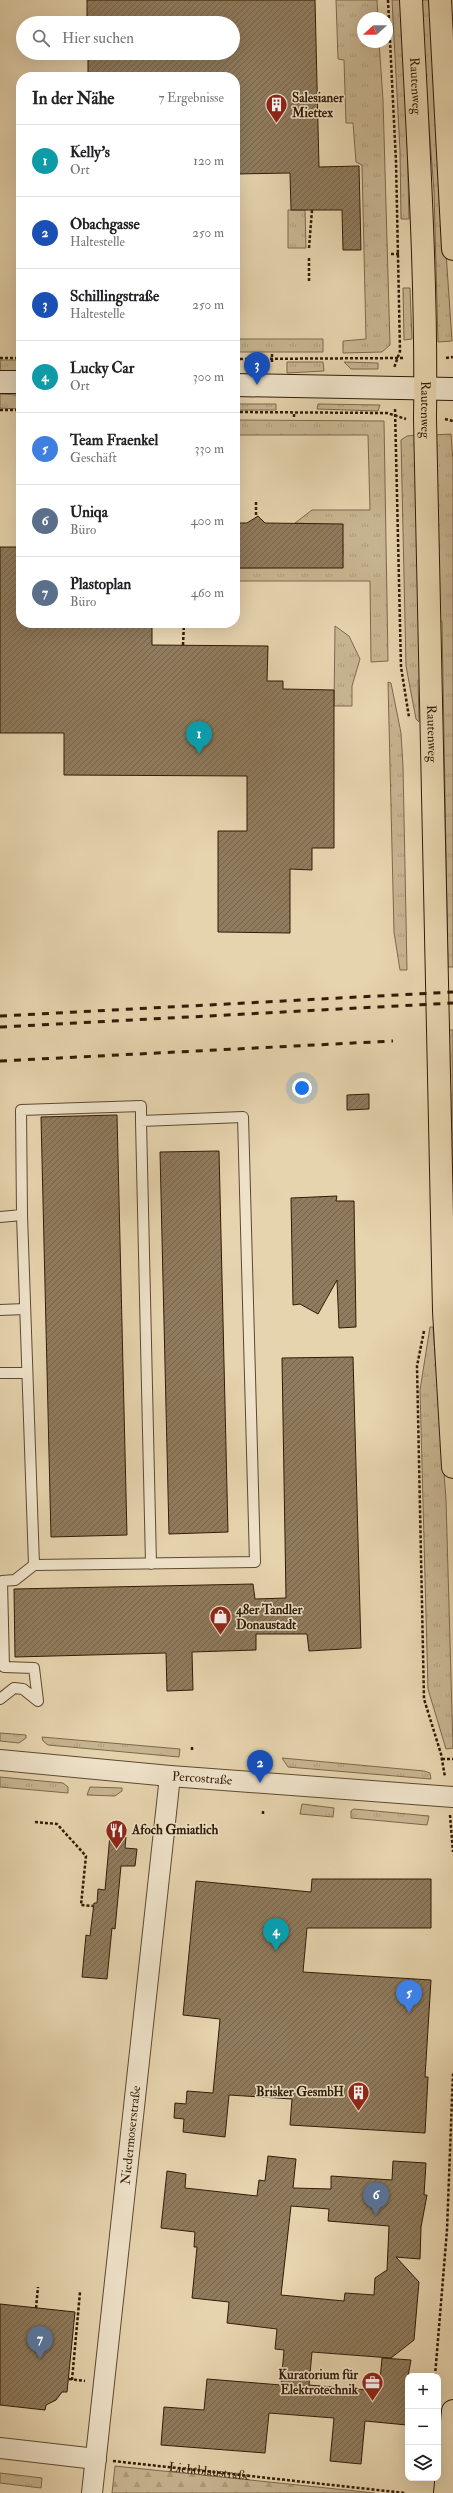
<!DOCTYPE html>
<html lang="de">
<head>
<meta charset="utf-8">
<style>
	:root { --surface:#fff; --page:#f6f6f6; --text:#202124; --muted:#757577; --line:#e0e0e0; --accent:#0b8043 }
	body { margin:0; font-family:"IM FELL Double Pica",serif; background:var(--page); color:var(--text) }
	.controls { position:absolute; right:12px; bottom:12px; display:grid; overflow:hidden; border-radius:8px; box-shadow:0 4px 16px #0002 }
	.controls button { width:36px; height:36px; display:grid; place-items:center; padding:0; border:0; border-bottom:1px solid var(--line); background:var(--surface); color:var(--text); font:20px sans-serif }
	.compass { position:absolute; left:357px; top:12px; width:36px; height:36px; border-radius:50%; background:var(--surface); box-shadow:0 4px 16px #0002; rotate:249deg }
	.you { position:absolute; left:302px; top:1088px; width:14px; height:14px; margin:-10px; border:3px solid #fff; border-radius:50%; background:#1a73e8; box-shadow:0 0 0 6px #1a73e833 }
	.badge { display:grid; place-items:center; width:26px; height:26px; border-radius:50%; background:var(--accent); color:#fff; font-size:13px; font-weight:700 }
	.pin { position:absolute; translate:-50% -33px; filter:drop-shadow(0 1px 2px #0008) }
	.pin::after { content:''; position:absolute; top:21px; width:14px; height:12px; background:inherit; clip-path:polygon(0 0,100% 0,50% 100%) }
	.list { margin:0; padding:0; list-style:none }
	h2 { display:flex; justify-content:space-between; align-items:center; height:52px; margin:0; padding:0 16px; font-size:17px }
	h2 small { font-size:13px; font-weight:400; color:var(--muted) }
	.list li { display:grid; grid-template-columns:26px 1fr auto; gap:12px; align-items:center; box-sizing:border-box; height:72px; padding:0 16px; border-top:1px solid var(--line) }
	.list b { display:block; font-size:15px; white-space:nowrap }
	.list p { margin:0; font-size:13px; white-space:nowrap; color:var(--muted) }
	.list em { font-size:13px; font-style:normal; color:var(--muted) }
	.icon { flex:none; width:22px; height:22px; fill:none; stroke:currentColor; stroke-width:2; stroke-linecap:round; stroke-linejoin:round }
	.map { position:relative; flex:none; width:453px; height:2493px; overflow:hidden }
	.search { position:absolute; background:var(--surface); box-shadow:0 4px 16px #0002; left:16px; top:16px; width:224px; height:44px; display:flex; align-items:center; gap:10px; box-sizing:border-box; padding:0 14px; border-radius:22px; color:var(--muted); font-size:15px }
	.panel { position:absolute; background:var(--surface); box-shadow:0 4px 16px #0002; left:16px; top:72px; width:224px; height:556px; border-radius:16px }
	.map>svg:first-child { display:block }
	.grass { fill:url(#grass-tufts); stroke:#7c684c }
	.forest { fill:url(#forest-firs); stroke:#7c684c }
	.building { fill:url(#building-hatch); stroke:#311b06; fill-rule:evenodd }
	.lines { fill:none; stroke-linecap:round; stroke-linejoin:round }
	.lane-casing { stroke:#5e4930; stroke-width:12 }
	.street-casing { stroke:#5e4930; stroke-width:22 }
	.secondary-casing { stroke:#311b06; stroke-width:24 }
	.primary-casing { stroke:#311b06; stroke-width:24 }
	.path { stroke:#311b06; stroke-width:2.5; stroke-dasharray:3 2; stroke-linecap:butt }
	.lane { stroke:#efe3ca; stroke-width:10 }
	.street { stroke:#efe3ca; stroke-width:20 }
	.secondary { stroke:#efe3ca; stroke-width:22 }
	.primary { stroke:#e6d4ae; stroke-width:22 }
	.rail { stroke:#311b06; stroke-width:3; stroke-dasharray:7 7; stroke-linecap:butt }
	.labels { text-anchor:middle; dominant-baseline:central; stroke-width:3; stroke-linejoin:round; paint-order:stroke }
	.street-label { font-size:13px; fill:#311b06; stroke:#efe3ca }
	.poi-label { font-size:13px; font-weight:bold; fill:#311b06; stroke:#efe3ca; text-anchor:start }
</style>
</head>
<body>
<div class="map">
<svg width="453" height="2493" viewBox="0 0 453 2493">
	<defs>
		<pattern id="grass-tufts" width="24" height="20" patternUnits="userSpaceOnUse"><rect width="24" height="20" fill="#c7b591"/><path d="M3 7l-1-3M5 7V3M7 7l1-3M15 17l-1-3M17 17v-4M19 17l1-3" fill="none" stroke="#ab9b7c"/></pattern>
		<pattern id="forest-firs" width="22" height="20" patternUnits="userSpaceOnUse"><rect width="22" height="20" fill="#c7b591"/><path d="M5 1l3.5 6h-7zM16 11l3.5 6h-7z" fill="#ab9b7c"/></pattern>
		<pattern id="building-hatch" width="6" height="6" patternUnits="userSpaceOnUse"><rect width="6" height="6" fill="#8f7b5d"/><path d="M-1 1l2-2M0 6l6-6M5 7l2-2" fill="none" stroke="#75644b"/></pattern>
	</defs>
	<rect width="100%" height="100%" fill="#e6d4ae"/>
	<filter id="stains"><feTurbulence type="fractalNoise" baseFrequency=".005" numOctaves="4"/><feColorMatrix values="0 0 0 0 .2 0 0 0 0 .09 0 0 0 0 .02 0 0 0 .5 -.17"/></filter>
	<radialGradient id="worn" r=".72"><stop offset=".6" stop-color="#630" stop-opacity="0"/><stop offset="1" stop-color="#630" stop-opacity=".3"/></radialGradient>
	<path class="grass" d="M336,0H377L378,18H363V42H379L383,100L390,345L382,352L343,353V341L366,339L362,165L356,162L353,123H346L344,60L338,59Z
		M392,0H400L405,57L409,219H401L400,151Z
		M419,0H429L452,341L438,342L434,191Z
		M288,210H305L306,248H288Z
		M403,288H410L412,339L404,340Z
		M235,339H323V352H235Z
		M0,360H21L19,373L1,372Z
		M287,362H323L324,371L287,373Z
		M344,362L378,363V369H351Z
		M0,394L18,395L21,409L0,408Z
		M235,404H276V410H235Z
		M318,404L380,405L378,411L317,409Z
		M235,420L384,421L388,661L371,662L370,581H235V568L341,567L343,554L342,525L295,523L312,510H370L368,435H235Z
		M451,434L453,461V967H448L442,621H438L434,435Z
		M416,435L421,680H418L419,722L416,719L406,666L401,440L407,436Z
		M335,626L349,636L360,659L352,686V706H334Z
		M388,682L391,683L401,733L403,766L407,970H400L394,932Z
		M449,1030H453V1187Z
		M430,1327H433L446,1499L453,1748L446,1749L428,1689L420,1390Z
		M0,1733L26,1735V1738L19,1743L0,1741Z
		M42,1737L180,1749L179,1757L48,1745L43,1741Z
		M282,1758L424,1771L430,1773L431,1779L288,1767Z
		M0,1777L63,1783L68,1787V1793L0,1787Z
		M90,1787L122,1788V1791L115,1796L87,1795Z
		M302,1804L334,1808L333,1817L300,1814Z
		M354,1809L429,1816L427,1825L351,1818V1811Z
		M0,2473L42,2478L41,2488L0,2483Z"/>
	<path class="forest" d="M115,2466L375,2493H112Z"/>
	<path class="building" d="M87,0H315L319,167L359,166L361,250H343L342,210H291L290,173L235,174V77H88V53H233V23H87Z
		M258,516L265,523L343,524V568H235V523H247Z
		M0,547H21V623H152V645L268,646L267,681H283V689L334,690V848H312V870L290,869V933L218,932V831H247V776L64,775V733H0Z
		M369,1094V1109L347,1110V1095Z
		M117,1115L127,1535L51,1537L41,1117Z
		M219,1151L228,1532L169,1534L160,1152Z
		M337,1196L336,1201H354L356,1327L339,1328L337,1280L318,1314L300,1304L293,1305L291,1198Z
		M353,1357L361,1648L309,1651L307,1634H256V1650L192,1652L193,1690L167,1691L166,1653L15,1657L14,1589L253,1584L255,1599L286,1598L282,1358Z
		M110,1835L126,1837L125,1848L137,1849L135,1866H121L115,1929L112,1928L107,1979L82,1977L86,1935L90,1936L94,1903H97L98,1889L105,1890Z
		M312,1879H431V1928H307L303,1972L431,1980L425,2077H428L425,2133L290,2125L292,2099L229,2095L225,2137L183,2132L184,2119L174,2118L175,2103L186,2104L187,2091L213,2093L220,2019L183,2015L196,1881L311,1892Z
		M268,2156L296,2159L293,2188L331,2189V2176L392,2180L393,2161L426,2163L424,2195H427L421,2227L420,2259L396,2257L419,2282L414,2340L391,2358L312,2352L309,2385L379,2391L382,2358L411,2360L408,2376L407,2425L365,2421L361,2464L330,2461L334,2418L269,2413L265,2453L161,2445L164,2407L204,2410L207,2379L281,2385L284,2350L275,2349L277,2329L227,2323L229,2302L192,2298L197,2247H194L195,2232L161,2228L167,2171L186,2174L185,2188L257,2196L259,2180L265,2181ZM291,2206L329,2209L328,2221L389,2226L387,2270L375,2278L374,2295L345,2293L344,2301L281,2295Z
		M0,2304L75,2312L67,2392H62L56,2400L46,2405L45,2410L0,2405Z"/>
	<g class="lines">
		<defs>
			<path id="lane" d="M0,1217L22,1215
				M0,1310L25,1309
				M0,1373H27
				M34,1565L22,1215L21,1110L141,1106V1121
				M0,1699L14,1688L23,1689L38,1701
				M38,1701L34,1668L4,1667L2,1581L15,1580L34,1565L255,1562L243,1117L141,1121L151,1564"/>
			<g id="street">
				<path id="s2" d="M0,1760L170,1776L453,1797"/>
				<path d="M0,2448L96,2459"/>
				<path id="s3" d="M92,2493L170,1776"/>
			</g>
			<path id="secondary" d="M0,382H21
				M235,385L453,389"/>
			<g id="primary">
				<path id="s4" d="M411,0C418,140 427,280 425,419L444,1311L453,1467"/>
				<path d="M440,0L453,249"/>
				<path d="M445,2493L453,2411"/>
			</g>
		</defs>
		<use href="#lane" class="lane-casing"/>
		<use href="#street" class="street-casing"/>
		<use href="#secondary" class="secondary-casing"/>
		<use href="#primary" class="primary-casing"/>
		<g class="path">
			<path d="M388,0L396,162L400,351L394,368"/>
			<path d="M309,248L312,210"/>
			<path d="M391,254H399"/>
			<path d="M309,258V283"/>
			<path d="M272,354V362"/>
			<path d="M0,358H21"/>
			<path d="M446,358L453,357"/>
			<path d="M235,359L405,358"/>
			<path d="M395,409L401,667L409,717"/>
			<path d="M0,410H21"/>
			<path d="M235,412L387,413L406,419"/>
			<path d="M294,417V412"/>
			<path d="M445,419L453,421"/>
			<path d="M256,502V517"/>
			<path d="M183,645L184,623"/>
			<path d="M424,1331L417,1366L424,1699L441,1754L445,1777"/>
			<path d="M192,1750V1747"/>
			<path d="M442,1759H453"/>
			<path d="M263,1814V1810"/>
			<path d="M450,1815L453,1852"/>
			<path d="M35,1822L57,1824L86,1856L81,1905L93,1906"/>
			<path d="M36,2308L38,2287"/>
			<path d="M435,2376L447,2230L453,2073"/>
			<path d="M69,2379L85,2381"/>
			<path d="M72,2380L80,2292"/>
			<path id="s1" d="M113,2461L405,2493"/>
		</g>
		<use href="#lane" class="lane"/>
		<use href="#street" class="street"/>
		<use href="#secondary" class="secondary"/>
		<use href="#primary" class="primary"/>
		<path class="rail" d="M0,1016L453,992
			M0,1027L453,1003
			M0,1061L393,1041"/>
	</g>
	<defs>
		<symbol id="building-pin" viewBox="-11 -11 22 30"><path d="M0 17L-7.5 6A9.5 9.5 0 1 1 7.5 6Z" fill="#8f2418" stroke="#efe3ca"/><path d="M-4-6H4V6H1V3H-1V6H-4ZM-2.5-4.3h1.7v1.8h-1.7ZM.8-4.3h1.7v1.8H.8ZM-2.5-1h1.7V.8h-1.7ZM.8-1h1.7V.8H.8Z" fill="#fff"/></symbol>
		<symbol id="shop-pin" viewBox="-11 -11 22 30"><path d="M0 17L-7.5 6A9.5 9.5 0 1 1 7.5 6Z" fill="#8f2418" stroke="#efe3ca"/><path d="M-5-2.5h2.3a2.7 3.5 0 0 1 5.4 0H5L5.5 6h-11ZM-1.5-2.5h3a1.5 2.3 0 0 0-3 0Z" fill="#fff"/></symbol>
		<symbol id="restaurant-pin" viewBox="-11 -11 22 30"><path d="M0 17L-7.5 6A9.5 9.5 0 1 1 7.5 6Z" fill="#8f2418" stroke="#efe3ca"/><path d="M-5-6h1v4h1v-4h1v4h1v-4h1v5L-1.5 .5V6h-2V.5L-5-1ZM5-6V6H3V1.5H1.5Q1.5-4 5-6Z" fill="#fff"/></symbol>
		<symbol id="office-pin" viewBox="-11 -11 22 30"><path d="M0 17L-7.5 6A9.5 9.5 0 1 1 7.5 6Z" fill="#8f2418" stroke="#efe3ca"/><path d="M-6-3h4V-5.5h4V-3h4V5H-6ZM-1-4.5V-3h2v-1.5ZM-6 0V1H6V0Z" fill="#fff"/></symbol>
	</defs>
	<g fill-rule="evenodd">
		<use href="#building-pin" x="264" y="92" width="25" height="34"/>
		<use href="#shop-pin" x="208" y="1604" width="25" height="34"/>
		<use href="#restaurant-pin" x="104" y="1818" width="25" height="34"/>
		<use href="#building-pin" x="346" y="2080" width="25" height="34"/>
		<use href="#office-pin" x="360" y="2370" width="25" height="34"/>
	</g>
	<g class="labels">
		<g class="street-label">
			<text stroke="none"><textPath href="#s4" startOffset="86">Rautenweg</textPath></text>
			<text stroke="none"><textPath href="#s4" startOffset="410">Rautenweg</textPath></text>
			<text stroke="none"><textPath href="#s4" startOffset="734">Rautenweg</textPath></text>
			<text stroke="none"><textPath href="#s2" startOffset="203">Percostraße</textPath></text>
			<text stroke="none"><textPath href="#s3" startOffset="360">Niedermoserstraße</textPath></text>
			<text stroke="none"><textPath href="#s1" startOffset="97">Lichtblaustraße</textPath></text>
		</g>
		<g class="poi-label">
			<text x="292" y="98">Salesianer<tspan x="292" dy="15">Miettex</tspan></text>
			<text x="236" y="1610">48er Tandler<tspan x="236" dy="15">Donaustadt</tspan></text>
			<text x="132" y="1830">Afoch Gmiatlich</text>
			<text x="344" y="2092" text-anchor="end">Brisker GesmbH</text>
			<text x="358" y="2375" text-anchor="end">Kuratorium für<tspan x="358" dy="15">Elektrotechnik</tspan></text>
		</g>
	</g>
	<rect width="100%" height="100%" filter="url(#stains)"/>
	<rect width="100%" height="100%" fill="url(#worn)"/>
</svg>
<div class="controls">
<button>+</button>
<button>−</button>
<button><svg class="icon" aria-label="layers" viewBox="0 0 24 24"><path d="M12 4l9 5-9 5-9-5zM3 14l9 5 9-5"/></svg></button>
</div>
<svg class="compass" viewBox="-18 -18 36 36"><path d="M0-13l5 13h-10z" fill="#e53935"/><path d="M0 13l5-13h-10z" fill="#757577"/></svg>
<div class="you"></div>
<div class="pin badge" style="left:199px;top:754px;background:#0f9aa8">1</div>
<div class="pin badge" style="left:260px;top:1783px;background:#1a4fb4">2</div>
<div class="pin badge" style="left:257px;top:385px;background:#1a4fb4">3</div>
<div class="pin badge" style="left:276px;top:1951px;background:#0f9aa8">4</div>
<div class="pin badge" style="left:409px;top:2013px;background:#3f7fe0">5</div>
<div class="pin badge" style="left:376px;top:2215px;background:#5c6f8a">6</div>
<div class="pin badge" style="left:40px;top:2359px;background:#5c6f8a">7</div>
<div class="search"><svg class="icon" aria-label="search" viewBox="0 0 24 24"><circle cx="10" cy="10" r="6"/><path d="M15 15l6 6"/></svg>Hier suchen</div>
<section class="panel">
<h2>In der Nähe<small>7 Ergebnisse</small></h2>
<ul class="list">
<li><span class="badge" style="background:#0f9aa8">1</span><div><b>Kelly's</b><p>Ort</p></div><em>120 m</em></li>
<li><span class="badge" style="background:#1a4fb4">2</span><div><b>Obachgasse</b><p>Haltestelle</p></div><em>250 m</em></li>
<li><span class="badge" style="background:#1a4fb4">3</span><div><b>Schillingstraße</b><p>Haltestelle</p></div><em>250 m</em></li>
<li><span class="badge" style="background:#0f9aa8">4</span><div><b>Lucky Car</b><p>Ort</p></div><em>300 m</em></li>
<li><span class="badge" style="background:#3f7fe0">5</span><div><b>Team Fraenkel</b><p>Geschäft</p></div><em>330 m</em></li>
<li><span class="badge" style="background:#5c6f8a">6</span><div><b>Uniqa</b><p>Büro</p></div><em>400 m</em></li>
<li><span class="badge" style="background:#5c6f8a">7</span><div><b>Plastoplan</b><p>Büro</p></div><em>460 m</em></li>
</ul>
</section>
</div>
</body>
</html>
